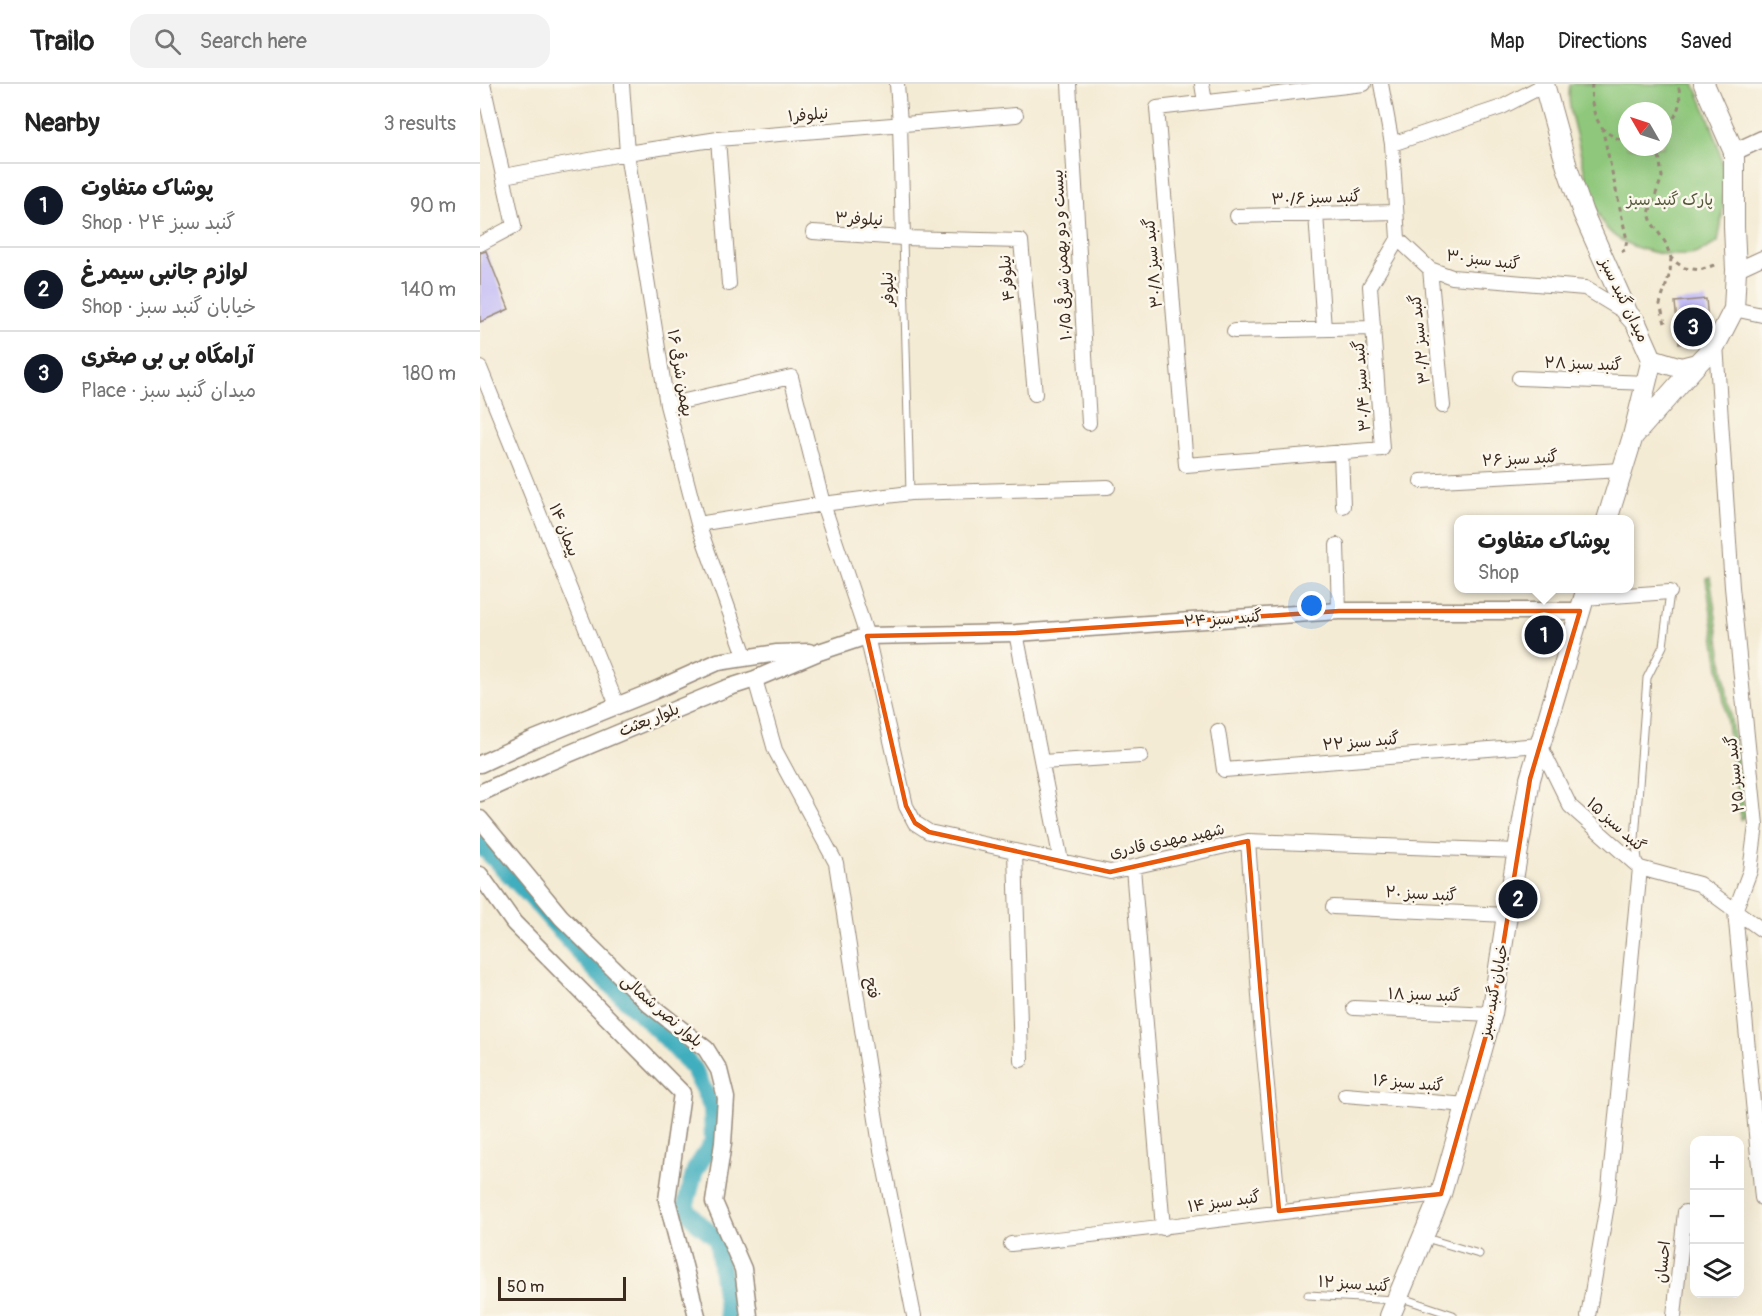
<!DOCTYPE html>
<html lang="en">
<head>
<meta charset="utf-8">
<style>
	:root { --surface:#fff; --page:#f2f2f2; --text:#222; --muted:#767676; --line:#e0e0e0; --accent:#111827 }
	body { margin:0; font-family:Pangolin,"Playpen Sans Arabic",sans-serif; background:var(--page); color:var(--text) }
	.controls { position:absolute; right:18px; bottom:18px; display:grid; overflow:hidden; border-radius:12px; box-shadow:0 6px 24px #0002 }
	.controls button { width:54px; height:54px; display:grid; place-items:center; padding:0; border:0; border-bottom:2px solid var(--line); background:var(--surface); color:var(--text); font:30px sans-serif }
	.compass { position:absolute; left:1138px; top:18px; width:54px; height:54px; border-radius:50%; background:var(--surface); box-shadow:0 6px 24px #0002; rotate:309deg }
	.scale { position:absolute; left:18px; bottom:15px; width:128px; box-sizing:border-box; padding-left:6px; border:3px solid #3b2a1e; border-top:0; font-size:16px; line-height:21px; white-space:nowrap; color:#3b2a1e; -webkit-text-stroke:4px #fbf7ec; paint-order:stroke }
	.you { position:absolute; left:832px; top:522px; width:21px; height:21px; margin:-15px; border:4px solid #fff; border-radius:50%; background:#1a73e8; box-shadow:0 0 0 9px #1a73e833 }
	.badge { display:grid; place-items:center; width:39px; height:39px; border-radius:50%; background:var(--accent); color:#fff; font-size:20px; font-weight:700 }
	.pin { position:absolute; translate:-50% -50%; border:3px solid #fff; box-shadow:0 2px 6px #0006 }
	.popup { position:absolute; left:974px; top:431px; width:180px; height:78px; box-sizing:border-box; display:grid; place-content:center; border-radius:12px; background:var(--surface); filter:drop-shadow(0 2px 4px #0005); font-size:20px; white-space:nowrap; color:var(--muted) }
	.popup b { font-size:22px; color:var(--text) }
	.popup::after { content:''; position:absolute; left:50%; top:100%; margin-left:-12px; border:12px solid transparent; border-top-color:var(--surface) }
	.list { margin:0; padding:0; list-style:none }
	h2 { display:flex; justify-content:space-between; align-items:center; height:78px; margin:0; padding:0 24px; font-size:26px }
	h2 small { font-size:20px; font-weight:400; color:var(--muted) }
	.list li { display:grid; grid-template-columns:39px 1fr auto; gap:18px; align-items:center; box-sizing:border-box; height:84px; padding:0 24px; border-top:2px solid var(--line) }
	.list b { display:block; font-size:22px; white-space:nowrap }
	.list p { margin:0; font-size:20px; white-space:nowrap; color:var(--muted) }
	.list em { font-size:20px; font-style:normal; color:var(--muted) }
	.icon { flex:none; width:33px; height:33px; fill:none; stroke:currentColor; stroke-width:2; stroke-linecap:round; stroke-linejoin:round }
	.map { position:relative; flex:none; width:1282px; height:1232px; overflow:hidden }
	header { display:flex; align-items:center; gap:36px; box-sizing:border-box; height:84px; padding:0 30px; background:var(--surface); border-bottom:2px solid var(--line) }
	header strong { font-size:28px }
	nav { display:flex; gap:33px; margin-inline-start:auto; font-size:21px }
	.search { width:420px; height:54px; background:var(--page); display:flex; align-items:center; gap:15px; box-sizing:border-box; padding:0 21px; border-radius:18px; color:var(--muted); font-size:22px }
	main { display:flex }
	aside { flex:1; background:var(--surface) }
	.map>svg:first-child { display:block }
	.green { fill:#8fc87c; stroke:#65794d; stroke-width:1.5; fill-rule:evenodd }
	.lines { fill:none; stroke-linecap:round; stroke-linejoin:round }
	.canal { stroke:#40aebe; stroke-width:18 }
	.building { fill:#c1b9f6 }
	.service-casing { stroke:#988a79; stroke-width:9 }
	.minor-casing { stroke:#988a79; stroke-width:16 }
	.tertiary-casing { stroke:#988a79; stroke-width:19 }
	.secondary-casing { stroke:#988a79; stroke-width:22 }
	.path { stroke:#988a79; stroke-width:3; stroke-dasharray:4.5 4.5; stroke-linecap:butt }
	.service { stroke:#fff; stroke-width:7 }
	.minor { stroke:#fff; stroke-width:14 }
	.tertiary { stroke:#fff; stroke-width:16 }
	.secondary { stroke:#fff; stroke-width:20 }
	.marked { fill:none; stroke:#e8590c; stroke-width:4.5; stroke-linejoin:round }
	.labels { text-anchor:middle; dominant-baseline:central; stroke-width:5; stroke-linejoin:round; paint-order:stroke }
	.street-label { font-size:16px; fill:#3b2a1e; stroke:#fbf7ec }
	.park-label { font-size:16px; fill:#54593a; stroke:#fbf7ec }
</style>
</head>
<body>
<header>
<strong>Trailo</strong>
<div class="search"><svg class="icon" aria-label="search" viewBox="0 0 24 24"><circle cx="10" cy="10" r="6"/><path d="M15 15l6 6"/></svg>Search here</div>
<nav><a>Map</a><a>Directions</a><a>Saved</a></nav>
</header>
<main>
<aside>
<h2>Nearby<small>3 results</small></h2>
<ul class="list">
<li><span class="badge">1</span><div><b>پوشاک متفاوت</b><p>Shop · گنبد سبز ۲۴</p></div><em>90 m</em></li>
<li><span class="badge">2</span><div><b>لوازم جانبی سیمرغ</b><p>Shop · خیابان گنبد سبز</p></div><em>140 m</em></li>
<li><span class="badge">3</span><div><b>آرامگاه بی بی صغری</b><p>Place · میدان گنبد سبز</p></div><em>180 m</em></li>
</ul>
</aside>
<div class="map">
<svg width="1282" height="1232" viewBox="0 0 1282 1232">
	<rect width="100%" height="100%" fill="#fbf7ec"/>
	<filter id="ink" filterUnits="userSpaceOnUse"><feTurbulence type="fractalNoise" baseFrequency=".0167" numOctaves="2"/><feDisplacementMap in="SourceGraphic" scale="12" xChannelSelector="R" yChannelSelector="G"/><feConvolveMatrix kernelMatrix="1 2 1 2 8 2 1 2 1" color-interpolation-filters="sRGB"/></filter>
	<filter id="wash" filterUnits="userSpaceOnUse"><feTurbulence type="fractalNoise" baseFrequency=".008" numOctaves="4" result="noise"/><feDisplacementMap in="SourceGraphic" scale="24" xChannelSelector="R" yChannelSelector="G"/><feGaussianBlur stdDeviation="1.35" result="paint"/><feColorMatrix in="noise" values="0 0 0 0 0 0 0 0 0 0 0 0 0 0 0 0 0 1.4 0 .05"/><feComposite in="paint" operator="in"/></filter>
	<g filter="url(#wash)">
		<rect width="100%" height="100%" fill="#f4ebd4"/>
		<path class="green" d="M1090,0H1214C1242,59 1251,92 1238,158C1230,162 1218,171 1209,171C1184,173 1140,164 1125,142C1110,119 1105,89 1099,63C1095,43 1086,21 1090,0ZM1147,27H1183V63H1147Z
			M1230,493L1265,732L1261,736L1226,494Z"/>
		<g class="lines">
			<path class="canal" d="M0,760L52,814L118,889L185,953L214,985L232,1024L233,1058L215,1086L205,1123L218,1139L237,1154L248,1232"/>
		</g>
		<g id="blocks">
			<path class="building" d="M6,167L29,225L0,238V169Z
				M1226,215L1229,248L1226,253L1222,258L1199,260L1195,218Z"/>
		</g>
	</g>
	<g filter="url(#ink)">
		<use href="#blocks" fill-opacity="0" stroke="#988a79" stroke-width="1.5"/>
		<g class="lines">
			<defs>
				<path id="service" d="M423,154L430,409
					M1159,782L1155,755L1167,594L1183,562L1190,508
					M946,1154L999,1170
					M828,1211L915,1216
					M919,1213L973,1231"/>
				<path id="minor" d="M142,0L147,69L187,321L218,440L266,574
					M417,0L420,39L423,154
					M589,0L609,339
					M722,0L725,18
					M884,0L677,24L706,381L902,365L890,202L918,155
					M901,0L912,60L918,155L950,185L972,193L1105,204L1148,230
					M238,55L249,200
					M912,60L1022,23L1064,1
					M24,92L147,69L238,55L536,31
					M836,130L844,245
					M757,132L916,128
					M333,148L423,154L541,157L555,310
					M0,160L34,142L3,0
					M950,185L963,322
					M1256,186L1282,174
					M1254,225L1282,231
					M754,247L894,244
					M1236,260L1252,503L1276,741L1270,787L1255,827L1282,1114
					M0,284L137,621
					M1039,294L1167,299
					M187,321L311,293L343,420L387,552L426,722L435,739L449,748L630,788L768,757L1038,767
					M861,368L863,422
					M941,397L1142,386
					M218,440L343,420L430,409L628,403
					M857,461L859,527
					M1104,514L1190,508
					M536,549L581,777
					M275,595L295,666L356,779L400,1061L434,1232
					M738,647L744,686L1060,661L1090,722L1160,784L1219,800L1282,846
					M562,678L661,672
					M768,757L781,939L799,1127
					M535,767L541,976
					M653,784L683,1144
					M853,823L1027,831
					M874,924L1012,930
					M865,1011L987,1021
					M531,1160C674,1145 817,1125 961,1110
					M1108,1232L1128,1115L1160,784
					M1194,1232L1205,1128"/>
				<path id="tertiary" d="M1254,68L1282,55
					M0,680L52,656L171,608L238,578L297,569L329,568
					M0,709L62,681L247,604L275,595L339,568L387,552L536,549L859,527H1100
					M0,735L81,833L170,921L226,965L239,986L246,1014L243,1059L234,1118L263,1185L269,1232
					M0,791L34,839L202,1009L187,1116L217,1232"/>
				<path id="secondary" d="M1064,0L1087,83L1103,129L1148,230L1156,239L1172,275L1201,284L1217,280L1236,260L1254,225L1256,186L1254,143V68L1224,0
					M1155,350L1217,280
					M1127,436L1153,352L1172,275
					M910,1232L961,1110L1012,930L1027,831L1050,695L1107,504"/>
			</defs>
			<use href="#service" class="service-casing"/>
			<use href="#minor" class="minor-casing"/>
			<use href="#tertiary" class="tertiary-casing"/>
			<use href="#secondary" class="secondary-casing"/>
			<path class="path" d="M1112,0C1109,26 1118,52 1147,57
				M1122,43L1147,156L1145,166L1138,169
				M1183,48C1197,34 1203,19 1198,0
				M1178,63L1182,93L1169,129L1172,139L1185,158L1191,174L1197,179L1205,184L1220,186L1237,180
				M1185,239L1180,220L1190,189L1191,174"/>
			<use href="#service" class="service"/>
			<use href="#minor" class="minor"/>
			<use href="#tertiary" class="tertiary"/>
			<use href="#secondary" class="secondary"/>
		</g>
	</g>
	<path class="marked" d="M859,527H1100L1050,695L1012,930L961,1110L799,1127L768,757L630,788L449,748L435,739L426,722L387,552L536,549Z"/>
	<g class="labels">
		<g class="street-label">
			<text transform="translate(328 31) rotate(-5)">نیلوفر۱</text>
			<text transform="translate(836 114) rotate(-2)">گنبد سبز ۳۰/۶</text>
			<text transform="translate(379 135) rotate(3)">نیلوفر۳</text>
			<text transform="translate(582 171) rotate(-93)">بیست و دو بهمن شرقی ۱۰/۵</text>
			<text transform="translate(1003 176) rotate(7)">گنبد سبز ۳۰</text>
			<text transform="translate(673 179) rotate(-95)">گنبد سبز ۳۰/۸</text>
			<text transform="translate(527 194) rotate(-95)">نیلوفر۴</text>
			<text transform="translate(408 205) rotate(-92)">نیلوفر</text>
			<text transform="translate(1144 216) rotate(64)">میدان گنبد سبز</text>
			<text transform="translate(940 255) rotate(-96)">گنبد سبز ۳۰/۲</text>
			<text transform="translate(1103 280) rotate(2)">گنبد سبز ۲۸</text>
			<text transform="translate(200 289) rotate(80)">بهمن شرقی ۱۶</text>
			<text transform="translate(882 302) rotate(-94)">گنبد سبز ۳۰/۴</text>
			<text transform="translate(1040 375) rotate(-3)">گنبد سبز ۲۶</text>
			<text transform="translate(84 446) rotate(68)">پیمان ۱۴</text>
			<text transform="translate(743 535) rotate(-4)">گنبد سبز ۲۴</text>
			<text transform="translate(169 636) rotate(-22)">بلوار بعثت</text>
			<text transform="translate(881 658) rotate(-5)">گنبد سبز ۲۲</text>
			<text transform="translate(1255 690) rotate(-96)">گنبد سبز ۲۵</text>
			<text transform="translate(1136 741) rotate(42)">گنبد سبز ۱۵</text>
			<text transform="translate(687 757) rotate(-12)">شهید مهدی قادری</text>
			<text transform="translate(941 810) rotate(3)">گنبد سبز ۲۰</text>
			<text transform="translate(392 904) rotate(81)">فتح</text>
			<text transform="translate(1014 907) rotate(-79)">خیابان گنبد سبز</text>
			<text transform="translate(944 911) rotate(2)">گنبد سبز ۱۸</text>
			<text transform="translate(182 927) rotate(41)">بلوار نصر شمالی</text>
			<text transform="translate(928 999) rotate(5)">گنبد سبز ۱۶</text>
			<text transform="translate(744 1118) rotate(-8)">گنبد سبز ۱۴</text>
			<text transform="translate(1183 1178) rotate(-84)">احسان</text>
			<text transform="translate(874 1200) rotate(4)">گنبد سبز ۱۲</text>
		</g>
		<g class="park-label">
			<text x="1190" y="116">پارک گنبد سبز</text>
		</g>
	</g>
</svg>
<div class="controls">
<button>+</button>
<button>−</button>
<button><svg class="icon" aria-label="layers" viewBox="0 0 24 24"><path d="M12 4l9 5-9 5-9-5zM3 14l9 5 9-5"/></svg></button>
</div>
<svg class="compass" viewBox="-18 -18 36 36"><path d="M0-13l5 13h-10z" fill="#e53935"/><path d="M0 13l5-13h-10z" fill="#767676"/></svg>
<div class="scale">50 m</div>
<div class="you"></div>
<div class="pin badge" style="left:1064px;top:551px">1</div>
<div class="popup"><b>پوشاک متفاوت</b>Shop</div>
<div class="pin badge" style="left:1038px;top:815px">2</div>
<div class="pin badge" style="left:1213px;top:243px">3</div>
</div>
</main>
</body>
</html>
